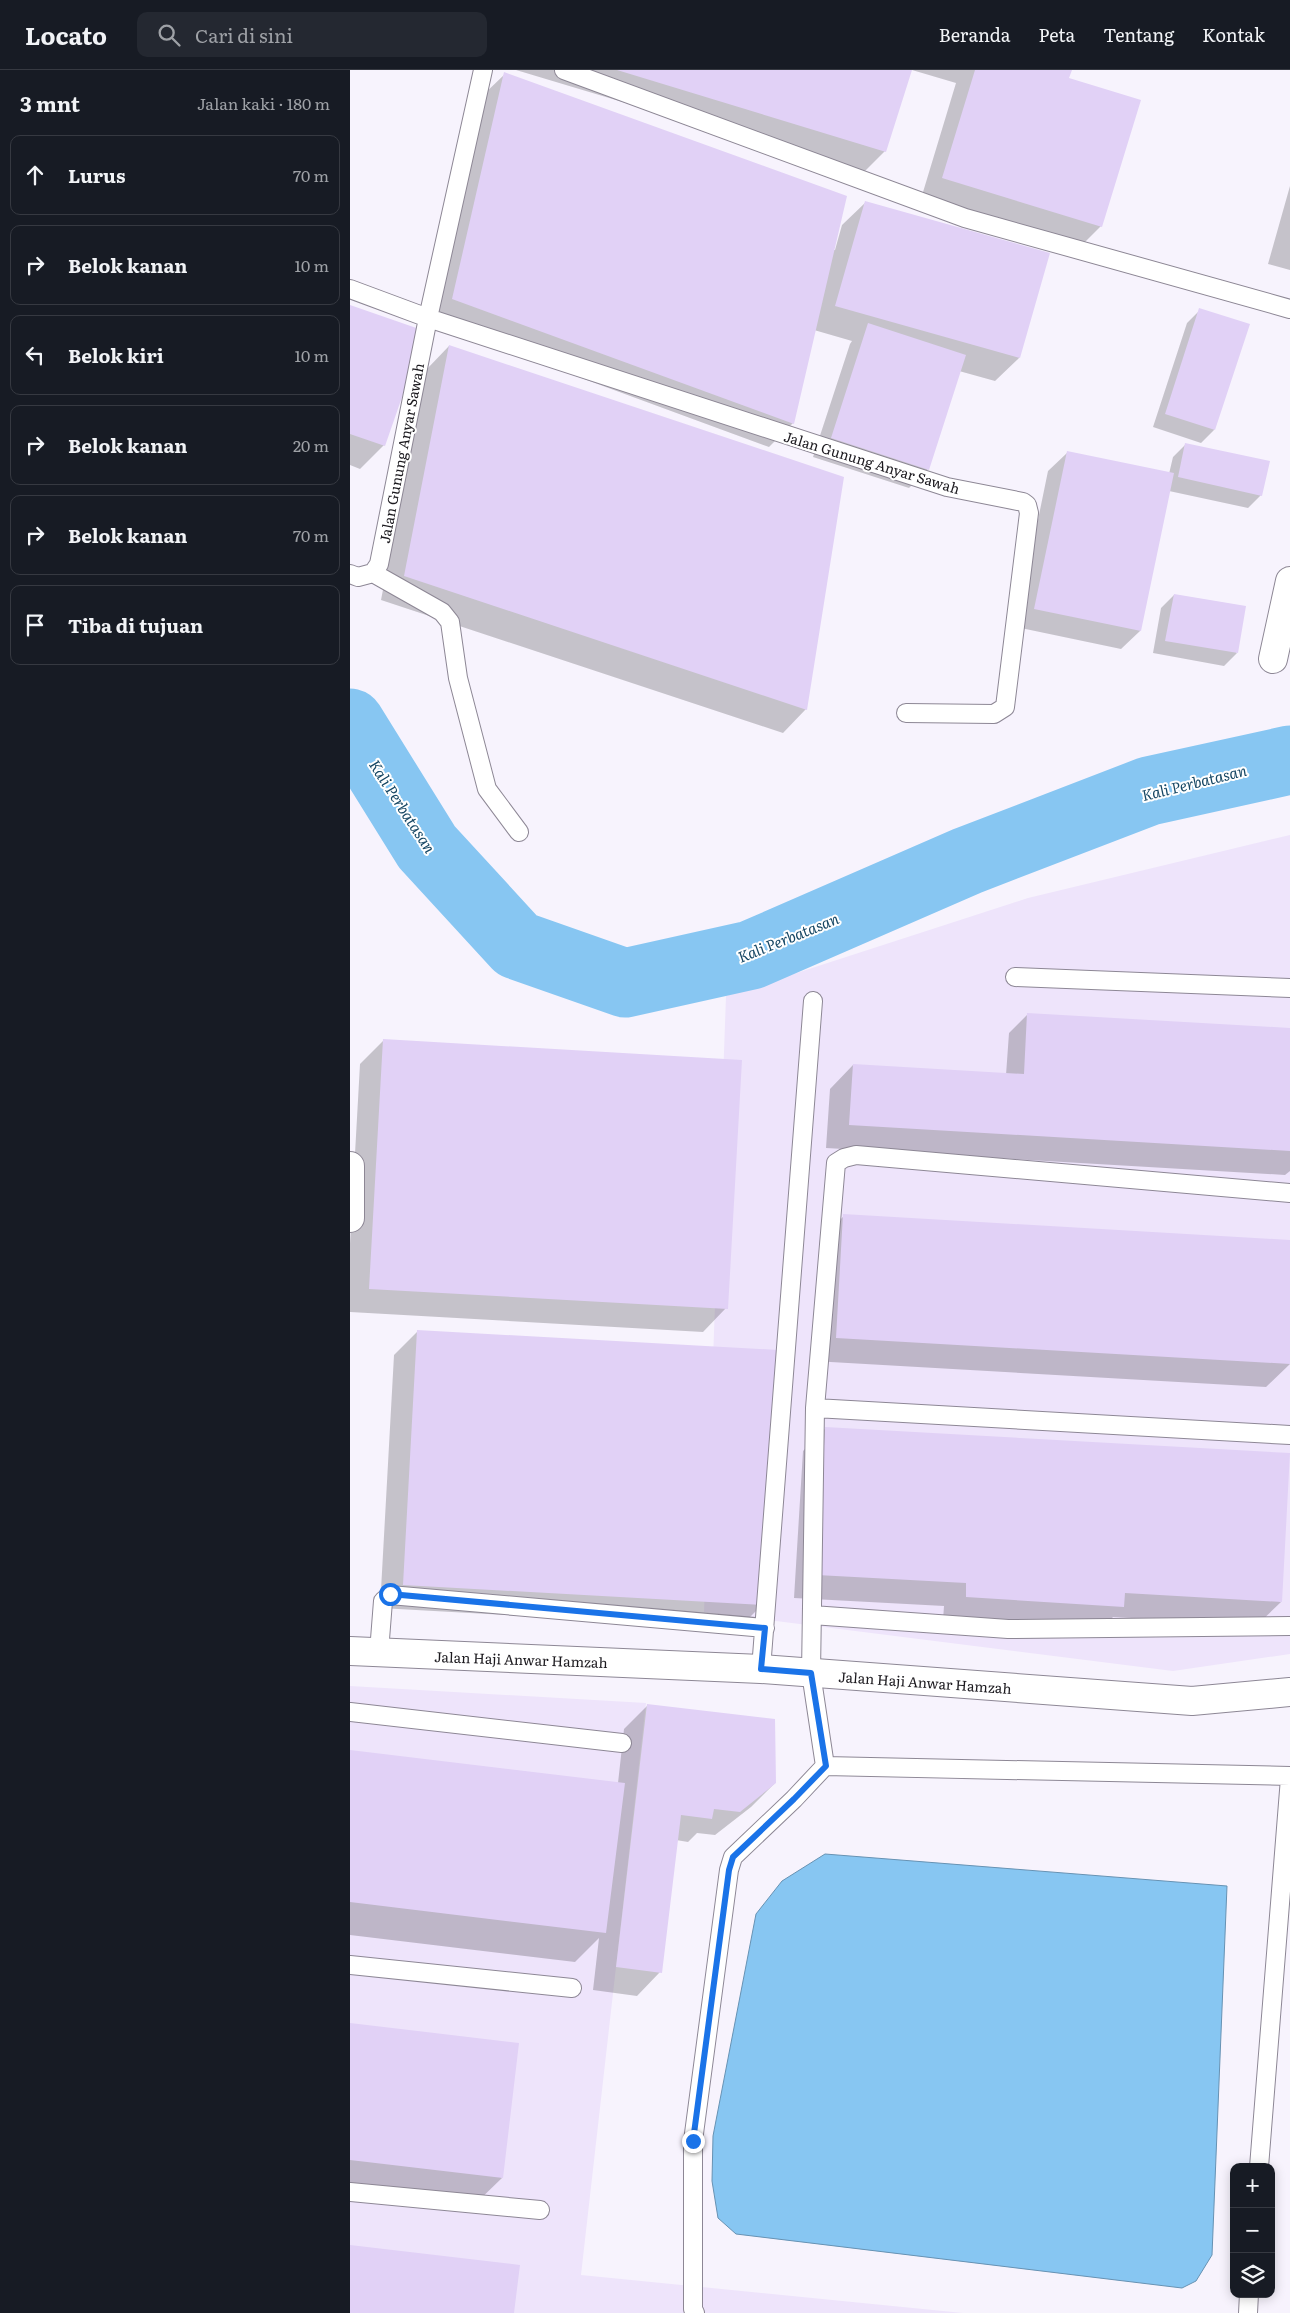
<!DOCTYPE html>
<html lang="id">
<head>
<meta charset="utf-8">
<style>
	:root { --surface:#171b24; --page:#242831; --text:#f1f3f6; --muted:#9ea1a6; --line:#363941 }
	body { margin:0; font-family:Literata,serif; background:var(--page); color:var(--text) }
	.controls { position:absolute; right:15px; bottom:15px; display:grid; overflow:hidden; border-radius:10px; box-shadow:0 2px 12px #0003 }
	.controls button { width:45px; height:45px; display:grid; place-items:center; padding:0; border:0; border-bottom:1px solid var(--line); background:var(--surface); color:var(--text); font:25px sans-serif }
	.stop { position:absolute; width:15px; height:15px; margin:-11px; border:4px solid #1a73e8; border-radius:50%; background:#fff }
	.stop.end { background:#1a73e8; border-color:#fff; box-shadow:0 1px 5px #0008 }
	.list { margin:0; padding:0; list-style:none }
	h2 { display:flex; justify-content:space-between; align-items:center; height:65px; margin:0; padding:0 20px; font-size:21px }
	h2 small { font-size:16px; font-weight:400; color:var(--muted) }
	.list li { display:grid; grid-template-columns:32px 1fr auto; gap:15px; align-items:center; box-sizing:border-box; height:80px; margin:0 10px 10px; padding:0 10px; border:1px solid var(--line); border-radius:10px }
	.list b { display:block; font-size:19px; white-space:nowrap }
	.list em { font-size:16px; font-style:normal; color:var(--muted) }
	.icon { flex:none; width:28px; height:28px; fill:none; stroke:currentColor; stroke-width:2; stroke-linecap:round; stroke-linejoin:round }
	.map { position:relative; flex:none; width:940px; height:2243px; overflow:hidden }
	header { display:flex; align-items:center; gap:30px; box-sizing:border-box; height:70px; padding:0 25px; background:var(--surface); border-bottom:1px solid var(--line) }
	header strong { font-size:24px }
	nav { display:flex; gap:28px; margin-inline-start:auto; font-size:18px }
	.search { width:350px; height:45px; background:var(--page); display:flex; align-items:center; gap:12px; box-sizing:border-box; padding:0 18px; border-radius:10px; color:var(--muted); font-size:19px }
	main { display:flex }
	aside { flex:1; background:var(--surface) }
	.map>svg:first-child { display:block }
	.built { fill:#eee4fb }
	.water { fill:#87c6f2; stroke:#6792b3 }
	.shadow { fill:#0003 }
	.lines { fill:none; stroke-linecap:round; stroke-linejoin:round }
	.river { stroke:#87c6f2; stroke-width:69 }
	.building { fill:#e1d1f6 }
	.lane-casing { stroke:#8d8795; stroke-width:20 }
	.street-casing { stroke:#8d8795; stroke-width:30 }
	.secondary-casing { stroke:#8d8795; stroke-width:30 }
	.lane { stroke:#fff; stroke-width:18 }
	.street { stroke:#fff; stroke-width:28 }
	.secondary { stroke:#fff; stroke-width:28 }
	.route { stroke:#1a73e8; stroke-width:6 }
	.labels { text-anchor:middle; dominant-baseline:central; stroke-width:4; stroke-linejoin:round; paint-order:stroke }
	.street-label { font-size:14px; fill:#1c1a1f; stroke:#fff }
	.water-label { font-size:15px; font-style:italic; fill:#164764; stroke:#fff }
</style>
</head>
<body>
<header>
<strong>Locato</strong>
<div class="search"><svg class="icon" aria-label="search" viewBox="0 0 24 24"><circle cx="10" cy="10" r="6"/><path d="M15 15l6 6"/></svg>Cari di sini</div>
<nav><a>Beranda</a><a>Peta</a><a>Tentang</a><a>Kontak</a></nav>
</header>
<main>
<aside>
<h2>3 mnt<small>Jalan kaki · 180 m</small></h2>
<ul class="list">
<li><svg class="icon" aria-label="ahead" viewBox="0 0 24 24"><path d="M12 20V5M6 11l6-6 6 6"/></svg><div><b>Lurus</b></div><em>70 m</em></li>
<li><svg class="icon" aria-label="right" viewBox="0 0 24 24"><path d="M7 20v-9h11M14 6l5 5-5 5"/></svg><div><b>Belok kanan</b></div><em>10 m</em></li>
<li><svg class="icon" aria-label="left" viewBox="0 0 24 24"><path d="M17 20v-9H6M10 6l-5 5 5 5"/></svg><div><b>Belok kiri</b></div><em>10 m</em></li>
<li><svg class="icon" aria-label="right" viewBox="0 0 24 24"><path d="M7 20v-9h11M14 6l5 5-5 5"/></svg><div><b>Belok kanan</b></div><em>20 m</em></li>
<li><svg class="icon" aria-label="right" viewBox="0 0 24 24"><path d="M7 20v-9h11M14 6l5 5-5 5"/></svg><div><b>Belok kanan</b></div><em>70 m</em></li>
<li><svg class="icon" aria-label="arrive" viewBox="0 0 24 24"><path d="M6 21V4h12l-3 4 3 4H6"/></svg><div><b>Tiba di tujuan</b></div></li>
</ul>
</aside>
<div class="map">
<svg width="940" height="2243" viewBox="0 0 940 2243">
	<rect width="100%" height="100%" fill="#f7f3fd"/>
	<path class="built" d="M940,765V1584L823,1601L354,1542L376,926L678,828Z
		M0,1616L296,1633L231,2205L613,2243H0Z"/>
	<path class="water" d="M475,1784L877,1816L862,2185L846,2211L832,2218L386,2164L368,2148L362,2111L363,2066L406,1844L432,1811Z"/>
	<path class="shadow" d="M166,0H560L535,81L512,104Z
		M562,0H720L718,9L751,156L728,179L570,132L606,13Z
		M155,4L483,180H485L492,155L516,132L698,184L669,288L645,311L609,301L578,399L559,418L463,387L500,274L502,271L464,260L443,353L419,377L79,252L131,27Z
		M940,116V200L918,194Z
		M0,236L34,375L10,399L0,395Z
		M850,240L864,360L851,373L803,357L837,253Z
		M99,276L456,639L433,663L31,530L76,300Z
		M836,374L911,425L898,438L819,421L790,561L771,579L666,557L698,401L717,383L819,404L823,387Z
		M824,525L887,583L874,596L803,583L811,538Z
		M678,944L940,960V1101L935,1105L476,1078L480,1019L503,995L656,1005L659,963Z
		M33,971L376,1238L353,1262L0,1242V1173L10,994Z
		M494,1146L940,1172V1294L916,1317L463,1291L470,1169Z
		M68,1261L412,1535L389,1558L30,1538L44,1285Z
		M476,1358L931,1532L907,1555L763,1547L750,1560L593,1550L594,1536L444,1528L453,1381Z
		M298,1635L425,1713L401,1737L365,1765L347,1763L338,1772L326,1770L310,1902L287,1926L243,1920L249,1868L225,1892L0,1865V1681L268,1713L274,1659Z
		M0,1955L152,2108L122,2137L0,2123Z"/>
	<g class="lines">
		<path class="river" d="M0,653L77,777L167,875L275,913L401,885L617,791L799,721L940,690"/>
	</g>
	<path class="building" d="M267,0H562L536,82Z
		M625,0H722L719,8L791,30L752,157L592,108Z
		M154,2L497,126L444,354L102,229Z
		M515,131L700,183L670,288L485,236Z
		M0,235L75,261L35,376L0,364Z
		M849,238L900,254L865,360L815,344Z
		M518,253L616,285L579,400L481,368Z
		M99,275L494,407L457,640L54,506Z
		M835,373L920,391L912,426L828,407Z
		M717,381L824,403L791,561L684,539Z
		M824,524L896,536L888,583L815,571Z
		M677,943L940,958V1081L499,1055L503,994L674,1004Z
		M33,969L392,990L378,1239L19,1219Z
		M493,1144L940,1170V1294L486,1268Z
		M67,1260L428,1280L413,1535L53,1515Z
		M475,1357L940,1383L932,1532L775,1523L774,1537L616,1527V1513L467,1505Z
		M297,1634L425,1649L426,1713L390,1742L364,1739L362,1749L331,1745L312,1903L266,1897Z
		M0,1680L275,1713L256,1863L0,1832Z
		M0,1953L169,1973L153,2108L0,2090Z
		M0,2175L170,2195L164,2243H0Z"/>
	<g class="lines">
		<defs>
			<path id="lane" d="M214,0L615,148L940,239
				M0,219L78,248L597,417L673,432L677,435L679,443L655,637L644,644L556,643
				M23,503L92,542L100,552L108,608L137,719L169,762
				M0,504L8,507L23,503L29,494L78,248L133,0
				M665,907L940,918
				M940,1123L506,1085L494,1088L486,1093L465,1338L940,1365
				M465,1338L461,1603L475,1696
				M462,1545L658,1559L940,1556
				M29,1582L33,1531L40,1525L415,1558
				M411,1599L463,931
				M0,1642L272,1673
				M0,1895L222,1918
				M909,2097L940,1708
				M0,2122L190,2140
				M345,2243L343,2239V2071L379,1800L383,1787L444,1729L475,1696L940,1706
				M898,2243L899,2224"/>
			<path id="street" d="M923,589L940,511
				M0,1096V1148"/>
			<path id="secondary" d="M0,1581L411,1599L842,1631L940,1622"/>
		</defs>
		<use href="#lane" class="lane-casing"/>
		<use href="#street" class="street-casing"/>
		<use href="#secondary" class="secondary-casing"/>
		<use href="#lane" class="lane"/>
		<use href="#street" class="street"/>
		<use href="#secondary" class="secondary"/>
	</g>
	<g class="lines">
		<path class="route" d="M40,1524L415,1558L411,1599L461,1603L476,1696L444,1729L383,1787L379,1800L343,2071"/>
	</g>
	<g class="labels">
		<g class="street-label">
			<text transform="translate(51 383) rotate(-79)">Jalan Gunung Anyar Sawah</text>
			<text transform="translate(522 392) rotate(17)">Jalan Gunung Anyar Sawah</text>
			<text transform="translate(171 1589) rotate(2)">Jalan Haji Anwar Hamzah</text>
			<text transform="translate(575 1612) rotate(4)">Jalan Haji Anwar Hamzah</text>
		</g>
		<g class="water-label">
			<text transform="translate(844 712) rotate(-14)">Kali Perbatasan</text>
			<text transform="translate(53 736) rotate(57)">Kali Perbatasan</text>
			<text transform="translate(438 867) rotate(-22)">Kali Perbatasan</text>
		</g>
	</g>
</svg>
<div class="controls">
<button>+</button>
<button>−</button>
<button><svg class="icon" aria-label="layers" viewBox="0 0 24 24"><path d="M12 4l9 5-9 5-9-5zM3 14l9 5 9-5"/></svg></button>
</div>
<div class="stop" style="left:40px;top:1524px"></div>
<div class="stop end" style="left:343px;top:2071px"></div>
</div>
</main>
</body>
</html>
